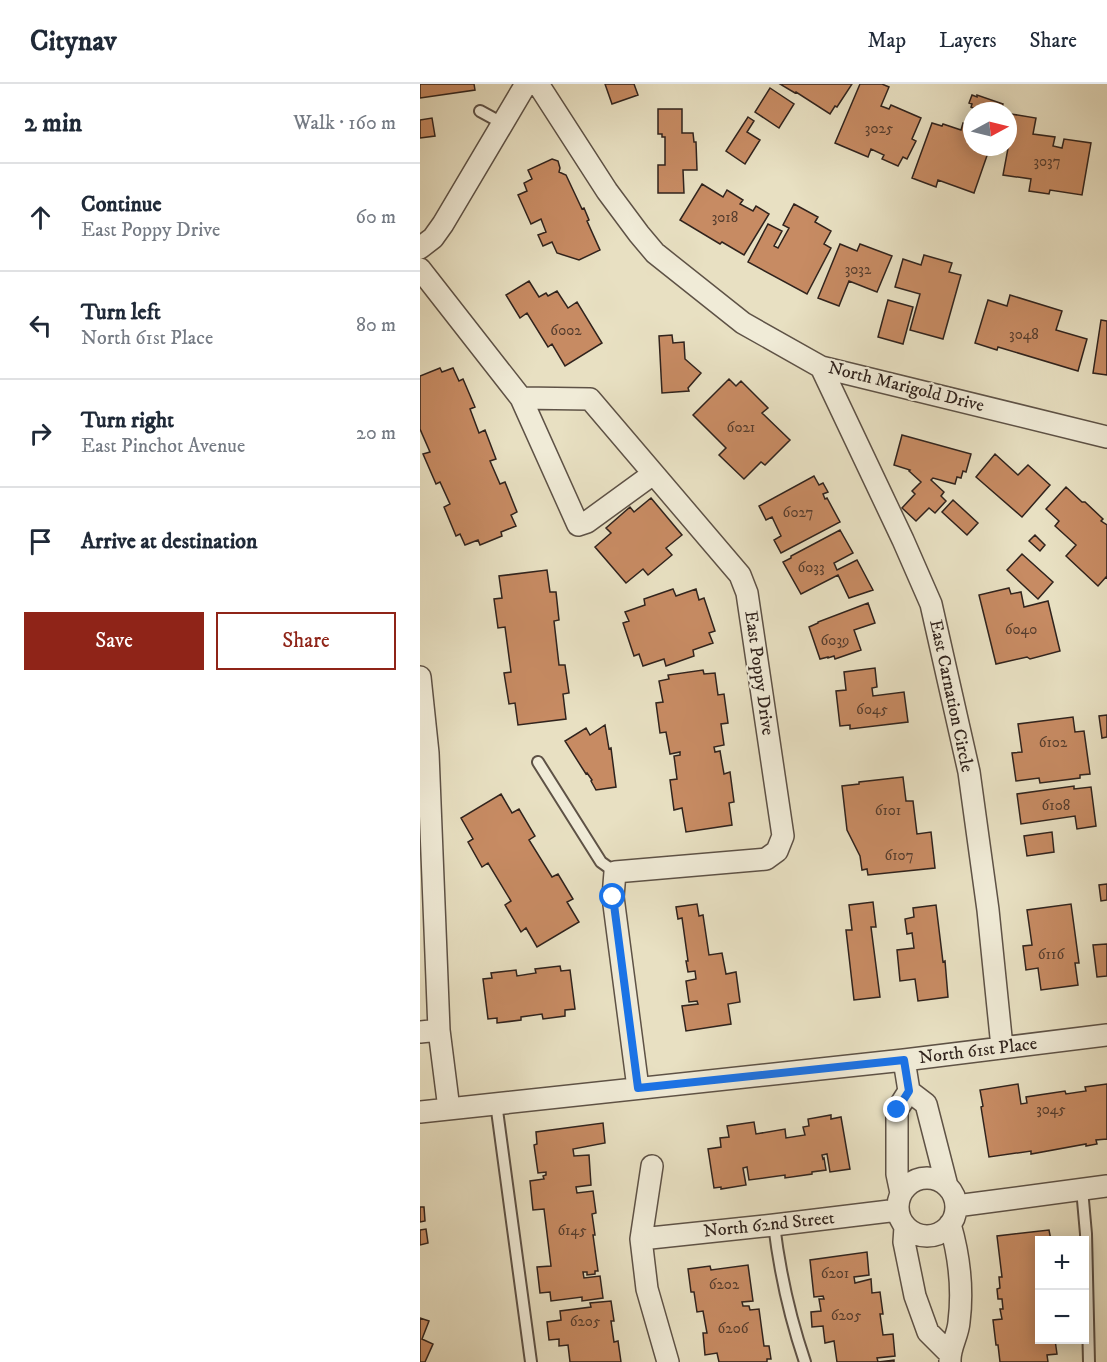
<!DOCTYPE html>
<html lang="en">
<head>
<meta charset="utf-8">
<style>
	:root { --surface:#fff; --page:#f2f2f3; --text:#1f2937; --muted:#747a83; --line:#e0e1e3; --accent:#8f2418 }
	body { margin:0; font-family:"IM FELL DW Pica",serif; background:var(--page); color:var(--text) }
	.controls { position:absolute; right:18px; bottom:18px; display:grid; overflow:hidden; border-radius:0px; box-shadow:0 3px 15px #0003 }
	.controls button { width:54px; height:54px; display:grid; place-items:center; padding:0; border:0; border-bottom:2px solid var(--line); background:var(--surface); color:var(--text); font:30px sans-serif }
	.compass { position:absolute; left:543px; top:18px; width:54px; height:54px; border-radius:50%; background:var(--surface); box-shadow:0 3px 15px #0003; rotate:83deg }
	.stop { position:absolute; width:18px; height:18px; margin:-14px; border:4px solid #1a73e8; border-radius:50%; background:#fff }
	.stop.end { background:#1a73e8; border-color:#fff; box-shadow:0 2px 6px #0008 }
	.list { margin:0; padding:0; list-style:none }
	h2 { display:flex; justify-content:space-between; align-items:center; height:78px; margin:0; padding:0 24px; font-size:26px }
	h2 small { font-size:20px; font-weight:400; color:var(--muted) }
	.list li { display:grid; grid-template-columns:39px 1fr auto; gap:18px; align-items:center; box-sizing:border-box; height:108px; padding:0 24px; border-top:2px solid var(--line) }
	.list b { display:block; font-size:22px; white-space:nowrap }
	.list p { margin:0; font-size:20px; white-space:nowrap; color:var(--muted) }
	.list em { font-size:20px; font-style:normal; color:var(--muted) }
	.actions { display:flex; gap:12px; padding:18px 24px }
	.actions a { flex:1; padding:14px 0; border:2px solid var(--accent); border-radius:0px; text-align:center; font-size:21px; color:var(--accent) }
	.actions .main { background:var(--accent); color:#fff }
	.icon { flex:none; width:33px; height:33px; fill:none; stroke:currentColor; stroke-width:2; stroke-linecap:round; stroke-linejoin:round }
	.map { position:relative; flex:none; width:687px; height:1278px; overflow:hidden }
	header { display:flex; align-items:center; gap:36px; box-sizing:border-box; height:84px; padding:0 30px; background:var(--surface); border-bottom:2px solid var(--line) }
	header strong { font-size:28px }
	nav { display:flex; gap:33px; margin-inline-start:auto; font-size:21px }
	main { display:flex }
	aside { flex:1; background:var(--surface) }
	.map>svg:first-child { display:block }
	.building { fill:#c78b63; stroke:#30231d; stroke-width:1.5 }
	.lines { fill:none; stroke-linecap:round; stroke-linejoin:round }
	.lane-casing { stroke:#5e5246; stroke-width:14 }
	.street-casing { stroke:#5e5246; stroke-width:24 }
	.lane { stroke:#f0ebd7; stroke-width:10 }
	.street { stroke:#f0ebd7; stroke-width:21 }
	.route { stroke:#1a73e8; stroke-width:8 }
	.labels { text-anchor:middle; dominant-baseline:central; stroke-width:4.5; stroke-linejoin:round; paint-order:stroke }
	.number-label { font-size:15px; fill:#563d2e }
	.street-label { font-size:18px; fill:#30231d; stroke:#f0ebd7 }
</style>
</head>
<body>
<header>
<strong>Citynav</strong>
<nav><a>Map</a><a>Layers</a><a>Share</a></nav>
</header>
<main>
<aside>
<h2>2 min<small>Walk · 160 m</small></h2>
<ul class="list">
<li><svg class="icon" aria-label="ahead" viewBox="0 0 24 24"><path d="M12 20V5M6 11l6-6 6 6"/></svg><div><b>Continue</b><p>East Poppy Drive</p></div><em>60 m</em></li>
<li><svg class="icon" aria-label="left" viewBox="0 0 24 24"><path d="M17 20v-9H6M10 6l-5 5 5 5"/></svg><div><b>Turn left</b><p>North 61st Place</p></div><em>80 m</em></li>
<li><svg class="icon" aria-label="right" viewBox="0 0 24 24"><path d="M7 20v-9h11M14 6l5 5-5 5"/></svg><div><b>Turn right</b><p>East Pinchot Avenue</p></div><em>20 m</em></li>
<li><svg class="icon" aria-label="arrive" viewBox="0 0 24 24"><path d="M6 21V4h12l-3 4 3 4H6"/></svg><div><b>Arrive at destination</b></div></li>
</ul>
<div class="actions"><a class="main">Save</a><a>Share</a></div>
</aside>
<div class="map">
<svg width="687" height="1278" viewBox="0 0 687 1278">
	<rect width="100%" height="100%" fill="#e8e0c2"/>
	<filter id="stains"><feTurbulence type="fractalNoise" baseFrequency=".00333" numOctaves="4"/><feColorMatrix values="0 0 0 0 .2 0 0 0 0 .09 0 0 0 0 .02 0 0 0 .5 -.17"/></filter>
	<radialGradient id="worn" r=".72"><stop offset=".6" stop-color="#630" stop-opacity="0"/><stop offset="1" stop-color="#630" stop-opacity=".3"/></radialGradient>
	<path class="building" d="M0,0H54L55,6L0,14Z
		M185,0H214L218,11L192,20Z
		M360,0H432L417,23L415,22L410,30L376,8L375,9Z
		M440,0H462L469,3L461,22L469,25L471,21L501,34L492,55L496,57L487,75L483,73L478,82L462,75L464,71L451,65L448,73L415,59Z
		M350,4L374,20L359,44L335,28Z
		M552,11L557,13V11L583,20L581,27H552L553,24L551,23L552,20L549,19Z
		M238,25H262V49H273L274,58H276L277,86H263L264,109H238V81H245V53H242V50H238Z
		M552,27V63H570L554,109L518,96L516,103L492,94L512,39L522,42L523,40L541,46L543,39L547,41Z
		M591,30L616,34L613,50L635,53L633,62L642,64L644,55L671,59L662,111L630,106L629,110L609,107L611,95L583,91L589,59L588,46Z
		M328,33L334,37L327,48L340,56L325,80L306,67Z
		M12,34L15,52L0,54V36Z
		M132,75L138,77L140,84L139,88L146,91L162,125L164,124L169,136L167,137L180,166L159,176L137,169L132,158L123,162L118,151L126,148L121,135L111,140L98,111L107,107L104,99L112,95L108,86Z
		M282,100L303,113L307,106L323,116L320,120L333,127L336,122L349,130L324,171L302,158L300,160L260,136Z
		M374,120L398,133L395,138L411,147L404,160L411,164L387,210L328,178L348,140L362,147L354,162L358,164L369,144L363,141Z
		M420,160L437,167L440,160L472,172L457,208L429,197L419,222L398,214Z
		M504,171L532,179L529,188L541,191L523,255L490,246L500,210L475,203L483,175L501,181Z
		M109,197L119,213L126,209L128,212L137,207L148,224L157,218L182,259L145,282L132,260L128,263L107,229L100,234L86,211Z
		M590,211L642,227L636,246L667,255L658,287L578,263L577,266L555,259L568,216L587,222Z
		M468,216L493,223L483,260L458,253Z
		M681,236L687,237V291L673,289Z
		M252,251L253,259L264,258L265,275L281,289L268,304L269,307L242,309L239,252Z
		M20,284L22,288L33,284L39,297L43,295L55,323L50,325L59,349L65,346L76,375L70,377L80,400L85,398L97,428L91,431L96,442L81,448L82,452L60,461L58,456L45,461L40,450L36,452L24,423L30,420L20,398L16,400L3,370L10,368L0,345V292Z
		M309,295L316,302L321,297L348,324L342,329L370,356L345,381L341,378L324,395L299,371L306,364L273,331Z
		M482,351L551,370L546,388L543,387L541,394L537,393L535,400L513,394L511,396L524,408L521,412L526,417L515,429L509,424L496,437L482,424L495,410L492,407L501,398L489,387L490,386L474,381Z
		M575,370L598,391L608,381L630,401L602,433L556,393Z
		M394,392L399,401L403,399L408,408L403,410L405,415L407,414L420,438L361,469L354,456L361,452L352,433L346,436L339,422Z
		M646,403L662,418H665L683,435L681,437L687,441V494L686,493L678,502L646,472L656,461L635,442L639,437L626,425Z
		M231,414L262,451L246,464L252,471L228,491L223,485L206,499L175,463L191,449L186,444L210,423L214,428Z
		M533,416L558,439L547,451L522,428Z
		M420,446L433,469L414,479L417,486L437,476L453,506L429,514L418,491L381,510L363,478L371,474V472Z
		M615,451L625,461L620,467L609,457Z
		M602,470L633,498L618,515L587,486Z
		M127,486L130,508H136L139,536L134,537L139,581H145L149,609L143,610L146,635L98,641L95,619L89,620L84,589L91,588L85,543L78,544L74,515L82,514L79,492Z
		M589,504L591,510L601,508L604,523L628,517L640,567L610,575L607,573L576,580L559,511Z
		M253,505L256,512L276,505L279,516L284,514L295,547L289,549L293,559L273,566L274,572L246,582L244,575L223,582L219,570L214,572L203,539L209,537L205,528L225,521L224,515Z
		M448,519L455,539L434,546L441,566L415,575L414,572L408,574V573L400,575L389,543L398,539V538Z
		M455,584L457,603L452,604L453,612L484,608L488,638L430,645V641L420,642L416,607L426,606L424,588Z
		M283,586L284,590L295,589L298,611L304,610L308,639L301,640L304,661L294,663L295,668L300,667L304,690L310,688L314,718L309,719L312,741L266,748L262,724L254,726L250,696L257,695L254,672L260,671V668L250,670L246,648L240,649L236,619L243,618L239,597L249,595L248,591Z
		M687,631V653L682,654L679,632Z
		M653,633L655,648L664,647L670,690L660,691V694L620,699L619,694L596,697L592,669L602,668L598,640Z
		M185,641L189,665L191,664L196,703L176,706L171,697L172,696L167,689L166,690L145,657L166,644L170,651Z
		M483,693L486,717H493L497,750L511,748L515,784L448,791L447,785L442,786L440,772L427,746L422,702L439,700V698Z
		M654,702V705L671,703L676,742L657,745L655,732L601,740L597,710Z
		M81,710L92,729L99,725L115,752L109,756L132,793L138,790L153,815L147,818L159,838L117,863L106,844L101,848L85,821L91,817L68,779L62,783L48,758L53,755L41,734Z
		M632,748L634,768L607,772L604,752Z
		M687,800V816L681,817L679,801Z
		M453,818L456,843H451L460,913L434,916L426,846H432L429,821Z
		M277,820L279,832L283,831L289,871L302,869L306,890L316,888L320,918L308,920L311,940L266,947L262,922L278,920L277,917L269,918L266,897L276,895L275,887L268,888L266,877H268L262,834L258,835L256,823Z
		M651,820L659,879H655L658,901L621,906L618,884L606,886L603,862L612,861L607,826Z
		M516,821L523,878L525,877L528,913L498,917L495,895L480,897L477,866L494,864L492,849L487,850L485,835L494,833L493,824Z
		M687,860V892L677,893L673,861Z
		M140,882L141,887L150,886L155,925L145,926V932L123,935L122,930L101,933V936L77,939V934L68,935L63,895L72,894L71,889L96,886L97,892L116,889L115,885Z
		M598,1000L601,1020L607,1019L606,1013L645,1007L646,1010L666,1007L665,1003L687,1000V1056V1055L676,1056L677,1060L666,1062V1060L611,1070V1067L569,1073L561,1023L563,1022L560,1006Z
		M411,1031V1035L421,1033L430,1085L410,1088L407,1070L402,1071L403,1075L404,1074L406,1086L392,1088V1090L365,1094V1091L329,1096L327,1083L323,1084L326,1101L301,1105V1103L294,1104L288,1065L301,1063L300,1054L309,1053L307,1042L334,1038L336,1050L365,1045L366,1054L385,1051L383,1043L389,1042L388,1035Z
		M183,1039L185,1059L153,1065L154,1072L169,1071L171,1101L156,1103L157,1109L173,1107L176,1129L172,1130L175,1151H173L178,1187H175V1190L167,1191V1188H163L164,1194L180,1192L183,1214L162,1217V1213L131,1217L130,1208L120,1209L117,1183L131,1182L124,1125L113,1126L110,1097L124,1095L123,1092L126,1091V1088L118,1089L114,1061L117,1060L116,1048Z
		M0,1123H4L5,1137L0,1138Z
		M6,1145L8,1159L0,1161V1146Z
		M629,1146L631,1156H620V1256H635L637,1270L627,1271L628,1278H580L578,1261H576L573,1236L582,1235L580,1225H583L582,1215H578L577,1205L580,1204L579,1193H582L577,1152Z
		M447,1168L449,1191L434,1193L435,1199L451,1195L452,1209L460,1208L463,1230H460L463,1251L473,1250L475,1272L457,1274L458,1278L474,1276V1278H417L414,1257L405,1259L403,1242L392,1243L391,1228L401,1227L399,1215H404L403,1212L394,1213L390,1176Z
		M328,1181L333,1217L322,1218L323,1222H329L330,1226L339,1225L344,1262H349L351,1275H347V1278H299L297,1269L285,1271L283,1249H287L283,1227L277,1228L274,1208H271L268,1185L290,1182L291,1186Z
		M191,1217L194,1237H191L194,1258L198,1257L201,1278H150L148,1261L139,1262V1255L129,1256L127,1238L141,1236L140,1227L171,1223L170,1219Z
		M0,1234L9,1237L2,1255L13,1260L5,1278H0Z"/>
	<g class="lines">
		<defs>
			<path id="lane" d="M60,27L82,39
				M118,678L181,778L195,788
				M76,1019L111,1278
				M662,1105L666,1150L669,1278
				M354,1141C360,1190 369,1231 385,1278"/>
			<path id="street" d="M118,0L187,107L219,150L235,169L323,239L401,283L687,353
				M0,164L13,154L23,140L106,0
				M0,185L101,314L170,315L320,491L327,509L363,752L357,767L346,775L195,788L193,813L218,1004
				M401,283L483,456L511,520L549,688L568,826L582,963
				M101,314L158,441L167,438L233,390
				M0,593L8,669L19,946L0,948
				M19,946L29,1025
				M489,1007L506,1020L527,1102
				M0,1028L484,976L687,951
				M232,1082L221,1155L227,1205L248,1278
				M478 1123a29 29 0 1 1 58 0a29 29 0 1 1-58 0Z
				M481,1109L477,1090V1026L489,1007L484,976
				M536,1122L687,1102
				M485,1143L484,1158L495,1212L508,1248L530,1270
				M221,1155L354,1141L478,1126
				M530,1278C529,1264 538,1252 539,1238C543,1206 539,1171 530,1140"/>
		</defs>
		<use href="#lane" class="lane-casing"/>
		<use href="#street" class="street-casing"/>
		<use href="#lane" class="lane"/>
		<use href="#street" class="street"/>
	</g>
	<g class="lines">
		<path class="route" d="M193,813L218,1004L484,976L489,1007L477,1026"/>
	</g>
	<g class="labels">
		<g class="number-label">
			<text x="459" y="44">3025</text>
			<text x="627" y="77">3037</text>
			<text x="305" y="133">3018</text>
			<text x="438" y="185">3032</text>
			<text x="146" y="246">6002</text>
			<text x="604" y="250">3048</text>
			<text x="321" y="343">6021</text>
			<text x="378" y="428">6027</text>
			<text x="391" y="483">6033</text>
			<text x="601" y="545">6040</text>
			<text x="415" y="556">6039</text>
			<text x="452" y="625">6045</text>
			<text x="633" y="658">6102</text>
			<text x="636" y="721">6108</text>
			<text x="468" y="726">6101</text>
			<text x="479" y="771">6107</text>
			<text x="631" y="870">6116</text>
			<text x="631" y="1025">3045</text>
			<text x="152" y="1146">6145</text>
			<text x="415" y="1189">6201</text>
			<text x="304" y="1200">6202</text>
			<text x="426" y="1231">6205</text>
			<text x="165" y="1237">6205</text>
			<text x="313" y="1244">6206</text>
		</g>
		<g class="street-label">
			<text transform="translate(486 303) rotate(14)">North Marigold Drive</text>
			<text transform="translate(339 589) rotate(82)">East Poppy Drive</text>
			<text transform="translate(531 612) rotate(78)">East Carnation Circle</text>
			<text transform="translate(558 967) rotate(-7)">North 61st Place</text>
			<text transform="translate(349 1141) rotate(-6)">North 62nd Street</text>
		</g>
	</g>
	<rect width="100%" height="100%" filter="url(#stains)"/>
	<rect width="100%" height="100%" fill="url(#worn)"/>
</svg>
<div class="controls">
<button>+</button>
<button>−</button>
</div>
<svg class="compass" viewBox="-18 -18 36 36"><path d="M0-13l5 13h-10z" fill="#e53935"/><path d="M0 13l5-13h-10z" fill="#747a83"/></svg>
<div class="stop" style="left:193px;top:813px"></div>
<div class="stop end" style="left:477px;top:1026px"></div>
</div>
</main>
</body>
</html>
